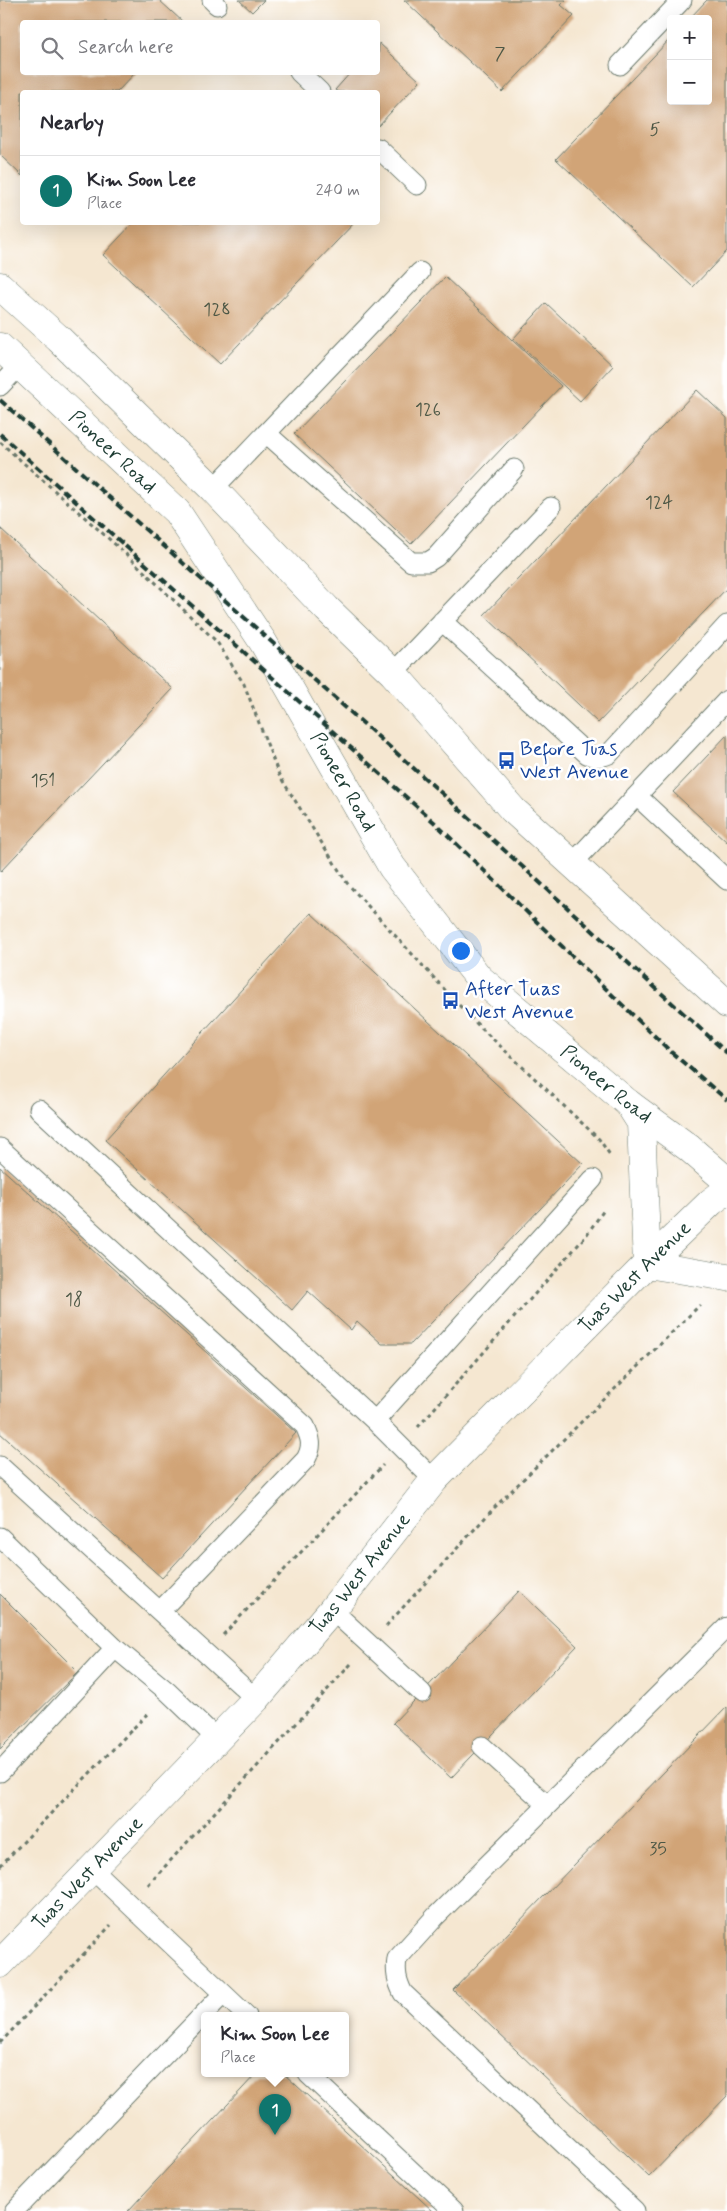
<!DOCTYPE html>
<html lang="en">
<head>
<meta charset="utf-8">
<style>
	:root { --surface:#fff; --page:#f2f2f3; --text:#2b2b33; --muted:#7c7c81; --line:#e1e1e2; --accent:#0f766e }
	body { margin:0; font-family:Mynerve,sans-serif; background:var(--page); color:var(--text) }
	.controls { position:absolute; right:15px; top:15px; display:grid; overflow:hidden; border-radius:5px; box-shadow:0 5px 20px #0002 }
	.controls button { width:45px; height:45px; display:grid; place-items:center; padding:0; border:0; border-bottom:1px solid var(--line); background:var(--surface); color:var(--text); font:25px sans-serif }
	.you { position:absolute; left:460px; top:950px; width:18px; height:18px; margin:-12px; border:4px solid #fff; border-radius:50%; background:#1a73e8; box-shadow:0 0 0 8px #1a73e833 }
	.badge { display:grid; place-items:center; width:32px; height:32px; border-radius:50%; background:var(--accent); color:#fff; font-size:16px; font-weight:700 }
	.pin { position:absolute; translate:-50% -41px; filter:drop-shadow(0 1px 2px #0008) }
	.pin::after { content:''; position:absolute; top:26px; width:18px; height:15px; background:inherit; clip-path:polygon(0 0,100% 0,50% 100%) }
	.popup { position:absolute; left:201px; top:2012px; width:148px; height:65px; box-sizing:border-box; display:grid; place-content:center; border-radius:5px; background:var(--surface); filter:drop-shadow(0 1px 4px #0005); font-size:16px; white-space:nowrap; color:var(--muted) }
	.popup b { font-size:19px; color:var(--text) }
	.popup::after { content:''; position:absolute; left:50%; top:100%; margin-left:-10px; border:10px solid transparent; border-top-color:var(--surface) }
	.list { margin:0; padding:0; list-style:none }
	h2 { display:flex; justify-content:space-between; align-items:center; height:65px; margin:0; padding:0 20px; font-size:21px }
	h2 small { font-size:16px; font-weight:400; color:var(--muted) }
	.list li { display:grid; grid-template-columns:32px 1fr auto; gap:15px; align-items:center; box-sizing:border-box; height:70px; padding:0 20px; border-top:1px solid var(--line) }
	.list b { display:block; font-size:19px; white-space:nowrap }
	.list p { margin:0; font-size:16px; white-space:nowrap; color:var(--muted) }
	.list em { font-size:16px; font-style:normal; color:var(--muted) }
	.icon { flex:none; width:28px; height:28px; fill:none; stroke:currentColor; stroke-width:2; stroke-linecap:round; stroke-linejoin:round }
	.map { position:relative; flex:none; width:727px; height:2211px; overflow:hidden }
	.search { position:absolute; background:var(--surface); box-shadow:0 5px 20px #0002; left:20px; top:20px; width:360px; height:55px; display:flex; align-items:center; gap:12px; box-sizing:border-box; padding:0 18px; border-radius:5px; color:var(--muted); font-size:19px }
	.panel { position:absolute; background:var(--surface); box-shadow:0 5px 20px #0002; left:20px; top:90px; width:360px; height:135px; border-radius:5px }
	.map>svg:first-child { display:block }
	.building { fill:#d1a477 }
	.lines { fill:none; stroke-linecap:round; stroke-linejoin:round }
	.service-casing { stroke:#6a786b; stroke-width:21 }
	.minor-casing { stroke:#6a786b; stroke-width:29 }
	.tertiary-casing { stroke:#6a786b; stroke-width:29 }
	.path { stroke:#6a786b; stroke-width:3; stroke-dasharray:4 4; stroke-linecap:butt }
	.service { stroke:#fff; stroke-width:19 }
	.minor { stroke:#fff; stroke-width:28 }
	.tertiary { stroke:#fff; stroke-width:28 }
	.rail { stroke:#1f3d34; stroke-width:4; stroke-dasharray:8 4; stroke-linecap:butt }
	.labels { text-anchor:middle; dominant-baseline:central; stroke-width:5; stroke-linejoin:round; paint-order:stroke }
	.number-label { font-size:18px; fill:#4c5745 }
	.street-label { font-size:20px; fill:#1f3d34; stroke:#fff }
	.transit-label { font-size:20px; fill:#164399; stroke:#fff; text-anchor:start }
</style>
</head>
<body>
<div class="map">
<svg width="727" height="2211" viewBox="0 0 727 2211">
	<rect width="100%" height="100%" fill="#fff"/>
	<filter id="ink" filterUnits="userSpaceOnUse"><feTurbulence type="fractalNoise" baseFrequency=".02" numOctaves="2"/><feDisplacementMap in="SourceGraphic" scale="10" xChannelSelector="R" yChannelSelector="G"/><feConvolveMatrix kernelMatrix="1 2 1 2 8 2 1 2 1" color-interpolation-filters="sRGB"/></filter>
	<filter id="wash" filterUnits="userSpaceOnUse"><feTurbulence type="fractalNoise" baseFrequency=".0096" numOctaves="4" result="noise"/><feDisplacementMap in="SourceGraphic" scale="20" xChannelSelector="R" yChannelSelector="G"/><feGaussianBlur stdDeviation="1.12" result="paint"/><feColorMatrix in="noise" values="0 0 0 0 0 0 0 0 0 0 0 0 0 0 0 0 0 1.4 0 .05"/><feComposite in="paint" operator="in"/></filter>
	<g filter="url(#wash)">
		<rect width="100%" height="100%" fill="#f5e7d1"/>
		<g id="blocks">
			<path class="building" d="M0,0H159L183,22H22V72H136L117,92H22V176L0,155Z
				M239,0H264L252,12Z
				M404,0H566L561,5L574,16L502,92Z
				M707,0H727V251L693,287L556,159L671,38V101H708V19H689Z
				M379,43L420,81L378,126V92H338L335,90L351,72H378Z
				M134,222H355L220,364L103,255Z
				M445,277L561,386L411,544L294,434Z
				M546,303L613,366L580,401L513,339Z
				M697,390L727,418V588L598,723L484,615Z
				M0,528L173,689L0,872Z
				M727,735V842L673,792Z
				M311,913L583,1164L411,1344H382L357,1321L351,1330L308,1291L292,1310L105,1140Z
				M0,1167L296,1433L162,1578L0,1433Z
				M519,1591L577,1646L451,1778L393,1723Z
				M0,1594L78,1672L0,1749Z
				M727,1707V2096L649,2177L453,1990Z
				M256,2074H284L433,2211H128Z"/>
		</g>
	</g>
	<g filter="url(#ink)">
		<use href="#blocks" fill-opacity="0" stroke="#6a786b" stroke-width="1"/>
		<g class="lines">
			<defs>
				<path id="service" d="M212,0L217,5
					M620,65L682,0
					M299,72L320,92
					M378,148L417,185
					M0,386L21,364
					M266,433L411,562H428L436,557L514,469
					M213,489L420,272
					M442,621L587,754C595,758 600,758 609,754L727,625
					M393,673L551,507
					M637,796L727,880
					M572,864L727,700
					M39,1109L375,1421L434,1480
					M0,1148L305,1426C311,1439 313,1446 306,1459L160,1611
					M375,1421L593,1179
					M0,1466L256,1699
					M0,1537L115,1648L168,1692L218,1740
					M332,1610L422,1693
					M482,1746L547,1805
					M0,1772L115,1648
					M93,1870L247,2016
					M308,2074L454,2211
					M14,2211L223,1994
					M635,2211L403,1993C397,1981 395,1972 397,1959L436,1916L727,1627"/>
				<g id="minor">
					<path id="s1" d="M0,1964L256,1699L332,1610L434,1480L647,1264L711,1202L727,1190"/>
				</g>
				<g id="tertiary">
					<path d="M0,286L59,339L213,489L327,609L393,673L513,810L727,1004"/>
					<path id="s2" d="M0,347L177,512L263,642L392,867L479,978L629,1104L689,1148L727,1181"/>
					<path d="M629,1104L641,1123L647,1264L727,1277"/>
				</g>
			</defs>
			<use href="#service" class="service-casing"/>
			<use href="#minor" class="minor-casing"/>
			<use href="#tertiary" class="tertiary-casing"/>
			<path class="path" d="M0,442L127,555L217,642L244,684L279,775L347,883L446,991
				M459,1005L479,1026L599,1139L610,1155
				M418,1427L585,1237L604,1210
				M386,1626L494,1508L700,1305
				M223,1635L383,1465
				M0,1866L149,1712
				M148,1885L352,1663
				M0,2043L111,1925"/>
			<use href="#service" class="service"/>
			<use href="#minor" class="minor"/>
			<use href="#tertiary" class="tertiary"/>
			<path class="rail" d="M0,400L447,798L727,1053
				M0,434L434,822L670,1051L727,1100"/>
		</g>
	</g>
	<defs>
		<symbol id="bus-bare" viewBox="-9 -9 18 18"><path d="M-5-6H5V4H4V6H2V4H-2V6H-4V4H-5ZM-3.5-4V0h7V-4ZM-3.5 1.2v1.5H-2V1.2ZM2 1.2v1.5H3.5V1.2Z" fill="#1a4fb4" stroke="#fff" stroke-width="2.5" paint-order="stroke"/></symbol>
	</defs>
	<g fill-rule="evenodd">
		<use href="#bus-bare" x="494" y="748" width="25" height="25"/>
		<use href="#bus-bare" x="438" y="988" width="25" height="25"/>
	</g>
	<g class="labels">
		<g class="number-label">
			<text x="500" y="54">7</text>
			<text x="655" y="130">5</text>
			<text x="217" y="310">128</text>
			<text x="428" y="410">126</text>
			<text x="659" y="503">124</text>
			<text x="43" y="781">151</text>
			<text x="74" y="1300">18</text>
			<text x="658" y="1849">35</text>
		</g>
		<g class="street-label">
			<text stroke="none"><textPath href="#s2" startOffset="154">Pioneer Road</textPath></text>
			<text stroke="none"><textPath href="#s2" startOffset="559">Pioneer Road</textPath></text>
			<text stroke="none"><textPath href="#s2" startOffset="964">Pioneer Road</textPath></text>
			<text stroke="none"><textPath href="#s1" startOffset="936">Tuas West Avenue</textPath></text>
			<text stroke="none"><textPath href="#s1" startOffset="531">Tuas West Avenue</textPath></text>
			<text stroke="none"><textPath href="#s1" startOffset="126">Tuas West Avenue</textPath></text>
		</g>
		<g class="transit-label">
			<text x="520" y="749">Before Tuas<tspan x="520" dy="23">West Avenue</tspan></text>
			<text x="465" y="989">After Tuas<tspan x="465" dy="23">West Avenue</tspan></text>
		</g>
	</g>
</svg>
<div class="controls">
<button>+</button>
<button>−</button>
</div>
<div class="you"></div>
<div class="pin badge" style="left:275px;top:2135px">1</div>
<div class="popup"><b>Kim Soon Lee</b>Place</div>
<div class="search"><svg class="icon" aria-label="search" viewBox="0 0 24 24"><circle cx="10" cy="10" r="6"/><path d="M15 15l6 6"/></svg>Search here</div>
<section class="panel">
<h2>Nearby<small></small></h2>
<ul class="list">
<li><span class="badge">1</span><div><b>Kim Soon Lee</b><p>Place</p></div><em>240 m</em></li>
</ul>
</section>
</div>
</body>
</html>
